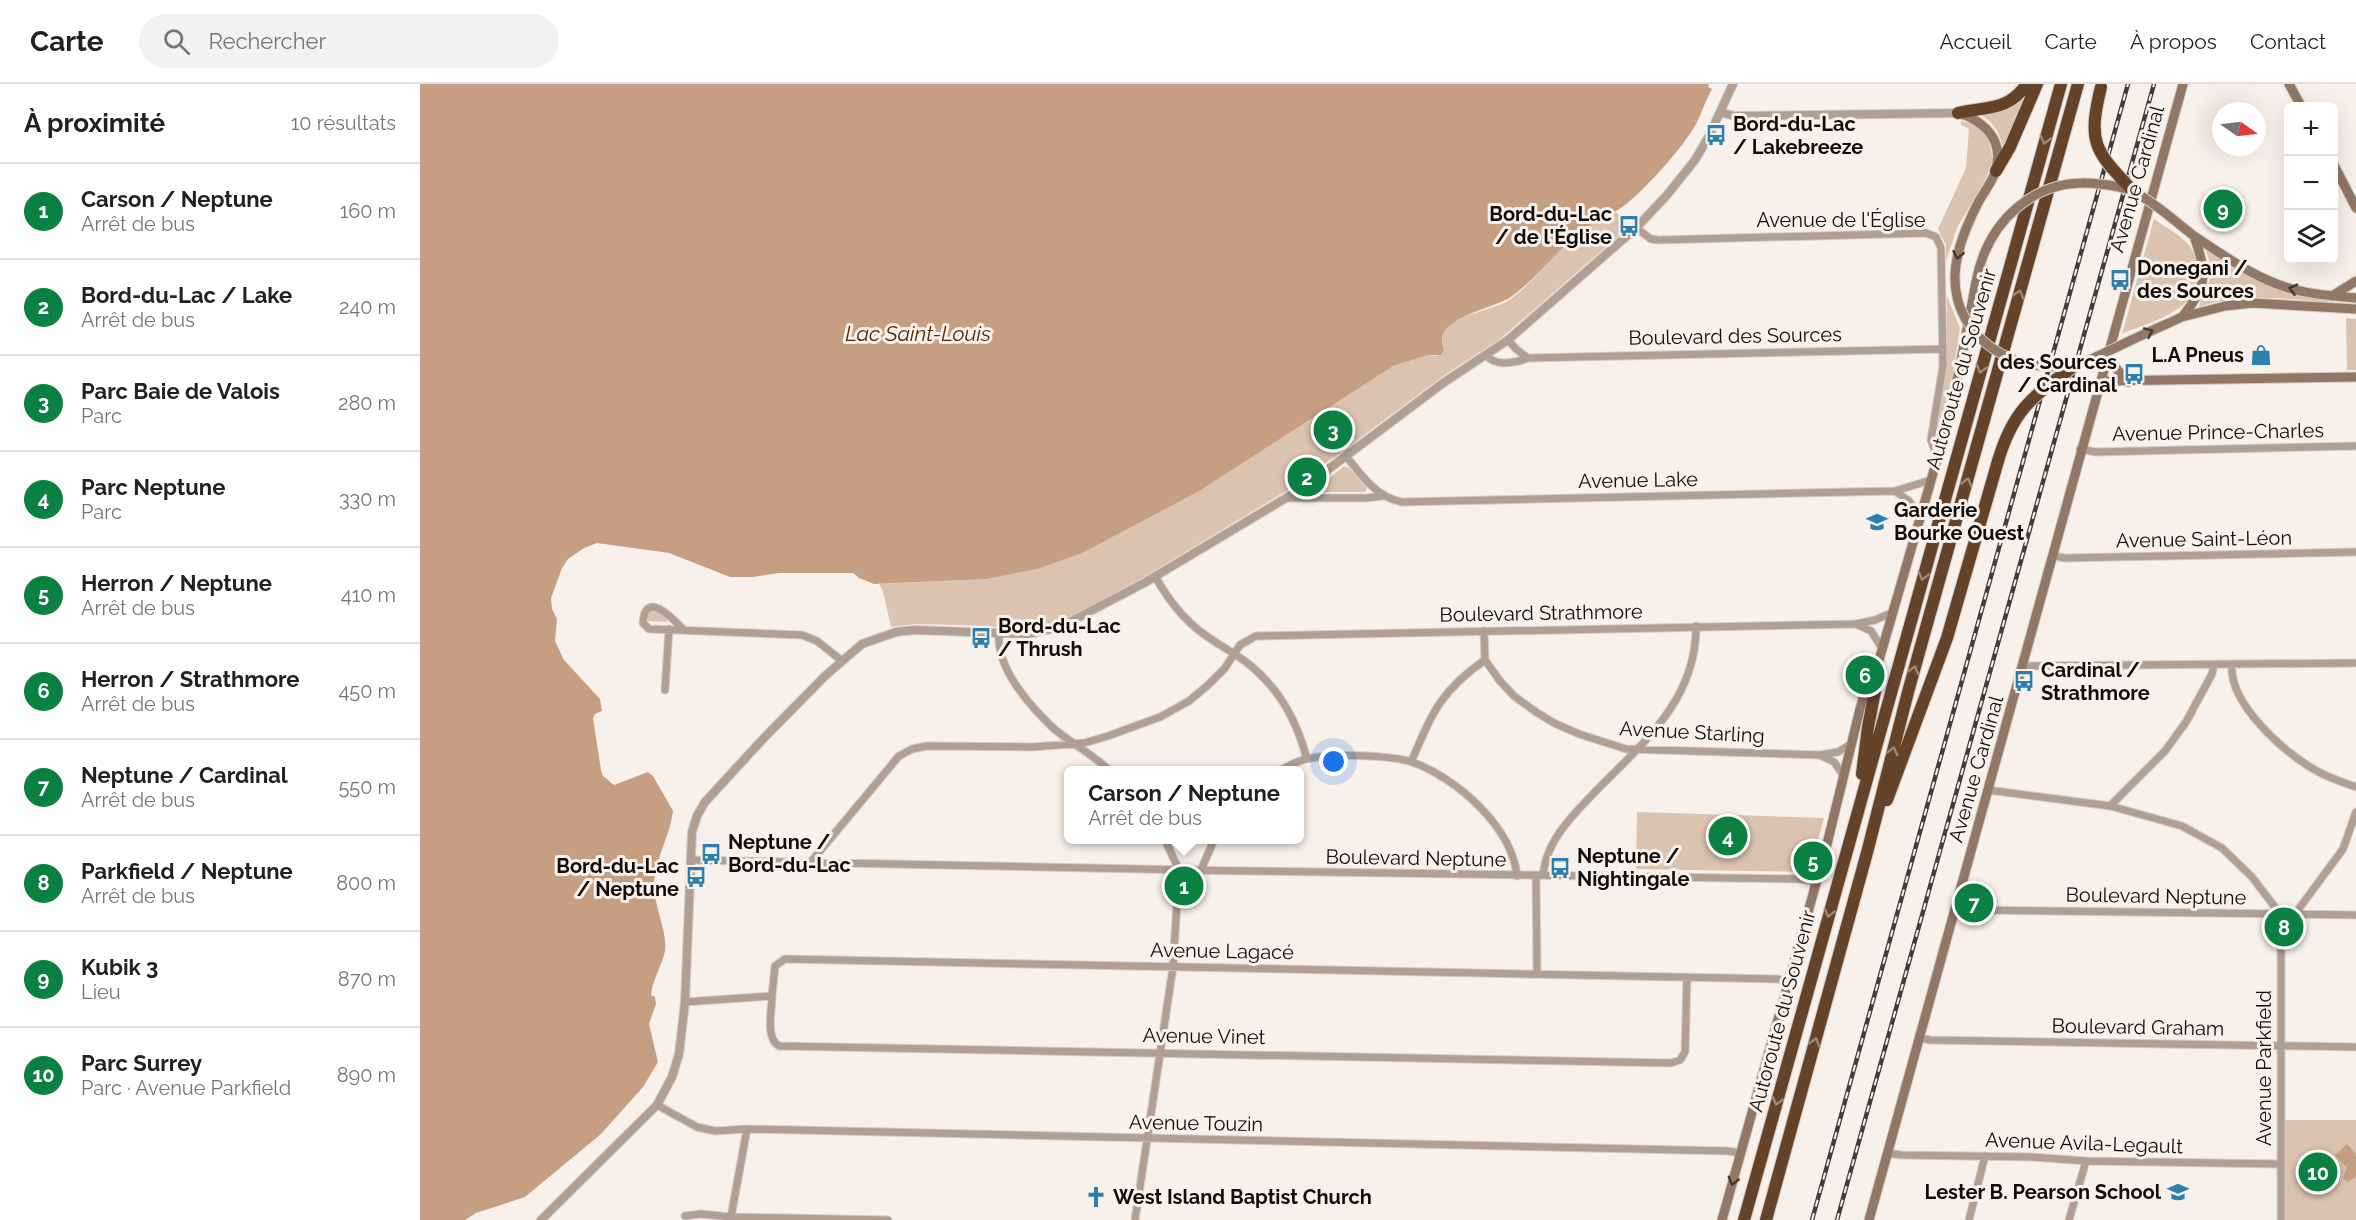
<!DOCTYPE html>
<html lang="fr">
<head>
<meta charset="utf-8">
<style>
	:root { --surface:#fff; --page:#f2f2f2; --text:#202124; --muted:#757577; --line:#e0e0e0; --accent:#0b8043 }
	body { margin:0; font-family:Raleway,sans-serif; background:var(--page); color:var(--text) }
	.controls { position:absolute; right:18px; top:18px; display:grid; overflow:hidden; border-radius:9px; box-shadow:0 6px 24px #0002 }
	.controls button { width:54px; height:54px; display:grid; place-items:center; padding:0; border:0; border-bottom:2px solid var(--line); background:var(--surface); color:var(--text); font:30px sans-serif }
	.compass { position:absolute; left:1792px; top:18px; width:54px; height:54px; border-radius:50%; background:var(--surface); box-shadow:0 6px 24px #0002; rotate:104deg }
	.you { position:absolute; left:914px; top:678px; width:21px; height:21px; margin:-15px; border:4px solid #fff; border-radius:50%; background:#1a73e8; box-shadow:0 0 0 9px #1a73e833 }
	.badge { display:grid; place-items:center; width:39px; height:39px; border-radius:50%; background:var(--accent); color:#fff; font-size:20px; font-weight:700 }
	.pin { position:absolute; translate:-50% -50%; border:3px solid #fff; box-shadow:0 2px 6px #0006 }
	.popup { position:absolute; left:644px; top:682px; width:240px; height:78px; box-sizing:border-box; display:grid; place-content:center; border-radius:9px; background:var(--surface); filter:drop-shadow(0 2px 4px #0005); font-size:20px; white-space:nowrap; color:var(--muted) }
	.popup b { font-size:22px; color:var(--text) }
	.popup::after { content:''; position:absolute; left:50%; top:100%; margin-left:-12px; border:12px solid transparent; border-top-color:var(--surface) }
	.list { margin:0; padding:0; list-style:none }
	h2 { display:flex; justify-content:space-between; align-items:center; height:78px; margin:0; padding:0 24px; font-size:26px }
	h2 small { font-size:20px; font-weight:400; color:var(--muted) }
	.list li { display:grid; grid-template-columns:39px 1fr auto; gap:18px; align-items:center; box-sizing:border-box; height:96px; padding:0 24px; border-top:2px solid var(--line) }
	.list b { display:block; font-size:22px; white-space:nowrap }
	.list p { margin:0; font-size:20px; white-space:nowrap; color:var(--muted) }
	.list em { font-size:20px; font-style:normal; color:var(--muted) }
	.icon { flex:none; width:33px; height:33px; fill:none; stroke:currentColor; stroke-width:2; stroke-linecap:round; stroke-linejoin:round }
	.map { position:relative; flex:none; width:1936px; height:1136px; overflow:hidden }
	header { display:flex; align-items:center; gap:36px; box-sizing:border-box; height:84px; padding:0 30px; background:var(--surface); border-bottom:2px solid var(--line) }
	header strong { font-size:28px }
	nav { display:flex; gap:33px; margin-inline-start:auto; font-size:21px }
	.search { width:420px; height:54px; background:var(--page); display:flex; align-items:center; gap:15px; box-sizing:border-box; padding:0 21px; border-radius:33px; color:var(--muted); font-size:22px }
	main { display:flex }
	aside { flex:1; background:var(--surface) }
	.map>svg:first-child { display:block }
	.green { fill:#dbc3b1 }
	.water { fill:#c69f83 }
	.lines { fill:none; stroke-linecap:round; stroke-linejoin:round }
	.minor-casing { stroke:#d3ccc6; stroke-width:9 }
	.tertiary-casing { stroke:#d3ccc6; stroke-width:10 }
	.secondary-casing { stroke:#d3ccc6; stroke-width:11 }
	.motorway-casing { stroke:#d3ccc6; stroke-width:14 }
	.minor { stroke:#b19f93; stroke-width:7 }
	.tertiary { stroke:#b19f93; stroke-width:8 }
	.secondary { stroke:#917765; stroke-width:9 }
	.motorway { stroke:#654329; stroke-width:12 }
	.rail-casing { stroke:#413d3a; stroke-width:4.5 }
	.rail { stroke:#f8f0ea; stroke-width:2; stroke-dasharray:7; stroke-linecap:butt }
	.secondary-bridge-casing { stroke:#d3ccc6; stroke-width:11; stroke-linecap:butt }
	.motorway-bridge-casing { stroke:#d3ccc6; stroke-width:14; stroke-linecap:butt }
	.secondary-bridge { stroke:#917765; stroke-width:9 }
	.motorway-bridge { stroke:#654329; stroke-width:12 }
	.oneway { stroke:#a08876 }
	.oneway2 { stroke:#44372f }
	.labels { text-anchor:middle; dominant-baseline:central; stroke-width:6; stroke-linejoin:round; paint-order:stroke }
	.poi-label { font-size:20px; font-weight:bold; fill:#100d0b; stroke:#f8f0ea; text-anchor:start }
	.street-label { font-size:20px; fill:#100d0b; stroke:#f8f0ea }
	.water-label { font-size:21px; font-style:italic; fill:#512b08; stroke:#f8f0ea }
</style>
</head>
<body>
<header>
<strong>Carte</strong>
<div class="search"><svg class="icon" aria-label="search" viewBox="0 0 24 24"><circle cx="10" cy="10" r="6"/><path d="M15 15l6 6"/></svg>Rechercher</div>
<nav><a>Accueil</a><a>Carte</a><a>À propos</a><a>Contact</a></nav>
</header>
<main>
<aside>
<h2>À proximité<small>10 résultats</small></h2>
<ul class="list">
<li><span class="badge">1</span><div><b>Carson / Neptune</b><p>Arrêt de bus</p></div><em>160 m</em></li>
<li><span class="badge">2</span><div><b>Bord-du-Lac / Lake</b><p>Arrêt de bus</p></div><em>240 m</em></li>
<li><span class="badge">3</span><div><b>Parc Baie de Valois</b><p>Parc</p></div><em>280 m</em></li>
<li><span class="badge">4</span><div><b>Parc Neptune</b><p>Parc</p></div><em>330 m</em></li>
<li><span class="badge">5</span><div><b>Herron / Neptune</b><p>Arrêt de bus</p></div><em>410 m</em></li>
<li><span class="badge">6</span><div><b>Herron / Strathmore</b><p>Arrêt de bus</p></div><em>450 m</em></li>
<li><span class="badge">7</span><div><b>Neptune / Cardinal</b><p>Arrêt de bus</p></div><em>550 m</em></li>
<li><span class="badge">8</span><div><b>Parkfield / Neptune</b><p>Arrêt de bus</p></div><em>800 m</em></li>
<li><span class="badge">9</span><div><b>Kubik 3</b><p>Lieu</p></div><em>870 m</em></li>
<li><span class="badge">10</span><div><b>Parc Surrey</b><p>Parc · Avenue Parkfield</p></div><em>890 m</em></li>
</ul>
</aside>
<div class="map">
<svg width="1936" height="1136" viewBox="0 0 1936 1136">
	<rect width="100%" height="100%" fill="#f8f0ea"/>
	<path class="green" d="M1605,10L1609,13L1584,68C1580,50 1576,39 1559,30Z
		M1541,37L1557,41L1563,48L1569,56L1573,77L1564,98L1537,144L1526,177V161L1518,145L1546,84L1549,45L1541,41Z
		M1196,128L1209,143L1080,255L1026,290L916,372L896,385L891,382L886,383L883,387L887,392L881,398L719,496L648,534L628,542L614,544L573,543L572,542L496,540L471,543L463,507L459,500L567,495L617,485L973,282L1008,271L1016,272L1024,265C1011,233 1068,228 1086,218C1117,198 1136,162 1167,142C1176,137 1186,133 1196,128Z
		M1734,135C1745,143 1759,150 1768,160C1774,167 1778,177 1778,186C1781,227 1732,237 1702,250Z
		M1788,166C1813,186 1841,201 1872,210C1885,214 1903,214 1914,219C1869,215 1823,208 1779,223C1784,202 1798,194 1786,168Z
		M1527,212L1540,244L1529,313L1515,354L1527,282Z
		M1926,234L1936,235V286H1927Z
		M924,382L929,384L947,404L945,408H892Z
		M231,526L238,527L247,534V538L227,537L226,531Z
		M1217,728L1404,734L1393,774L1390,773V784L1387,788L1216,785Z
		M1860,1036H1936V1136H1859Z"/>
	<path class="water" d="M0,0H1289L1288,3L1292,5C1287,14 1283,24 1279,34C1270,56 1225,106 1205,121C1189,133 1170,138 1155,152C1133,171 1116,195 1092,212C1076,225 1010,233 1024,265L1021,271H1008L973,282L779,407L662,469L617,485L567,495L454,500L439,494L433,489H359L333,493H310L249,469L177,459L164,464L148,475L142,484L131,514L132,525L137,535L135,557L144,576L180,615L182,627L175,630L173,634L181,686L183,692L194,701L228,688L233,692L253,727C250,752 236,773 234,798C233,821 248,848 245,867C242,882 232,896 231,911L235,913L236,920L229,940L238,978L223,1003L181,1050L105,1113L56,1129L45,1136H0Z
		M1927,1060L1936,1070V1093L1927,1098L1923,1094L1927,1084L1915,1071Z"/>
	<g class="lines">
		<defs>
			<path id="minor" d="M1216,144L1231,155L1239,156L1506,149L1516,153L1521,164L1523,282L1511,356L1518,375
				M1088,256L1096,265L1108,274
				M1066,271C1075,283 1095,279 1108,274L1523,265
				M1660,365L1676,368L1936,362
				M926,372C941,391 957,414 982,418L1475,407L1511,396
				M1475,407L1489,417L1501,434
				M867,414H947L963,412
				M1634,472L1645,474L1936,468
				M735,492C747,514 764,536 785,551C800,562 817,570 831,582C861,607 877,638 887,675
				M1436,540L1451,547L1462,564
				M264,546C254,536 225,504 223,539L229,545L382,551L397,557L421,576
				M1064,547L1065,576L1080,597L1094,612L1116,628L1134,639L1159,650L1206,665L1400,671L1418,668L1431,660
				M579,549C576,584 609,621 633,644C651,659 672,670 689,686
				M1812,580C1808,619 1865,670 1897,687C1909,694 1922,698 1936,703
				M1603,582L1936,579
				M245,606L249,545
				M1400,671L1414,678L1424,692
				M991,678C1012,630 1020,607 1065,576
				M861,686C868,682 878,677 886,675C909,669 969,671 992,678C1037,694 1092,743 1097,792
				M1568,706L1690,722L1762,742L1802,764L1832,793L1861,831
				M1690,722L1745,667L1766,638L1792,590L1794,581
				M271,776C641,784 1012,791 1382,795L1396,798
				M390,779L479,672L492,665L507,662L613,663L664,659L688,652L740,633L769,617L787,602L805,584L820,561L836,552L1436,540L1455,536L1473,528
				M781,786L794,756
				M1116,791L1117,890
				M1123,791C1126,764 1140,746 1157,727C1207,671 1277,625 1276,542
				M1536,824L1551,826L1936,831
				M1875,830L1923,765L1936,728
				M1861,831V1136
				M352,912C352,927 345,954 359,962L1251,979L1260,976L1265,968L1267,893
				M265,918L352,912L355,882L365,875L1357,895L1369,897
				M1500,954L1510,956L1936,963
				M237,1021L277,1043L295,1047L327,1045L1307,1067L1321,1069
				M1468,1069L1481,1071L1612,1073L1666,1077L1860,1080
				M265,1132L281,1130L311,1133L468,1136
				M311,1133L327,1045
				M715,1136L753,883L759,786L745,756
				M1549,1136L1565,1072
				M1649,1136L1666,1077"/>
			<path id="tertiary" d="M1300,28L1314,32L1538,29
				M121,1136L237,1021L252,993L259,970L265,918L272,748L277,732L285,718L342,656L405,592L442,560L476,548L495,546L608,550L640,543L724,499L886,402L1023,299L1088,256L1216,144L1247,111L1275,76L1289,52L1313,0"/>
			<path id="secondary" d="M1869,0L1881,22
				M1540,29C1566,39 1585,57 1575,88C1572,98 1564,108 1559,117
				M1914,81L1936,124
				M1774,152C1805,172 1835,195 1872,205C1893,211 1914,212 1936,214
				M1912,212L1936,197
				M1762,233L1805,222L1832,219L1936,225
				M1762,233C1788,201 1787,190 1774,152
				M1688,275L1708,298
				M1682,297L1936,293
				M1302,1136L1407,760L1440,625L1446,605L1455,590L1525,348L1540,282L1556,198
				M1449,1136L1763,0"/>
			<path id="motorway" d="M1538,29C1567,22 1587,28 1607,0
				M1576,87L1590,63L1617,0
				M1442,690L1448,643L1455,607V590
				M1467,716L1527,554L1578,377
				M1324,1136L1641,0
				M1346,1136L1448,765L1488,608L1658,0"/>
		</defs>
		<use href="#minor" class="minor-casing"/>
		<use href="#tertiary" class="tertiary-casing"/>
		<use href="#secondary" class="secondary-casing"/>
		<use href="#motorway" class="motorway-casing"/>
		<use href="#minor" class="minor"/>
		<use href="#tertiary" class="tertiary"/>
		<use href="#secondary" class="secondary"/>
		<use href="#motorway" class="motorway"/>
		<defs>
			<path id="rail" d="M1392,1136L1708,0
				M1417,1136L1734,0"/>
		</defs>
		<use href="#rail" class="rail-casing"/>
		<use href="#rail" class="rail"/>
		<defs>
			<path id="secondary-bridge" d="M1559,117C1547,140 1536,165 1535,191C1533,256 1598,293 1657,280C1670,277 1683,269 1695,264C1717,253 1740,243 1762,233
				M1556,198C1567,138 1614,92 1679,100C1690,101 1704,103 1714,108C1733,117 1757,139 1774,152"/>
			<path id="motorway-bridge" d="M1681,3C1667,60 1675,67 1714,108
				M1578,377C1594,323 1615,311 1657,280"/>
		</defs>
		<use href="#secondary-bridge" class="secondary-bridge-casing"/>
		<use href="#motorway-bridge" class="motorway-bridge-casing"/>
		<use href="#secondary-bridge" class="secondary-bridge"/>
		<use href="#motorway-bridge" class="motorway-bridge"/>
	</g>
	<defs><path id="oneway-chevron" d="M-2-3.5L2.5 0L-2 3.5" fill="none" stroke-width="1.6" stroke-linecap="round" stroke-linejoin="round" transform="scale(1.5)"/></defs>
	<g class="oneway">
		<use href="#oneway-chevron" transform="translate(1625 56) rotate(106)"/>
		<use href="#oneway-chevron" transform="translate(1599 210) rotate(-74)"/>
		<use href="#oneway-chevron" transform="translate(1561 285) rotate(106)"/>
		<use href="#oneway-chevron" transform="translate(1547 398) rotate(-74)"/>
		<use href="#oneway-chevron" transform="translate(1503 492) rotate(106)"/>
		<use href="#oneway-chevron" transform="translate(1494 586) rotate(-74)"/>
		<use href="#oneway-chevron" transform="translate(1473 667) rotate(-76)"/>
		<use href="#oneway-chevron" transform="translate(1409 829) rotate(105)"/>
		<use href="#oneway-chevron" transform="translate(1395 958) rotate(-74)"/>
		<use href="#oneway-chevron" transform="translate(1357 1017) rotate(105)"/>
	</g>
	<g class="oneway2">
		<use href="#oneway-chevron" transform="translate(1538 171) rotate(101)"/>
		<use href="#oneway-chevron" transform="translate(1873 205) rotate(-165)"/>
		<use href="#oneway-chevron" transform="translate(1729 248) rotate(-25)"/>
		<use href="#oneway-chevron" transform="translate(1313 1097) rotate(106)"/>
	</g>
	<defs>
		<symbol id="bus-bare" viewBox="-9 -9 18 18"><path d="M-5-6H5V4H4V6H2V4H-2V6H-4V4H-5ZM-3.5-4V0h7V-4ZM-3.5 1.2v1.5H-2V1.2ZM2 1.2v1.5H3.5V1.2Z" fill="#2b80af" stroke="#f8f0ea" stroke-width="2.5" paint-order="stroke"/></symbol>
		<symbol id="shop-bare" viewBox="-9 -9 18 18"><path d="M-5-2.5h2.3a2.7 3.5 0 0 1 5.4 0H5L5.5 6h-11ZM-1.5-2.5h3a1.5 2.3 0 0 0-3 0Z" fill="#2b80af" stroke="#f8f0ea" stroke-width="2.5" paint-order="stroke"/></symbol>
		<symbol id="school-bare" viewBox="-9 -9 18 18"><path d="M0-5L7-2L0 1L-7-2ZM-4 1L0 2.5L4 1V4Q0 6-4 4Z" fill="#2b80af" stroke="#f8f0ea" stroke-width="2.5" paint-order="stroke"/></symbol>
		<symbol id="church-bare" viewBox="-9 -9 18 18"><path d="M-1.2-6h2.4v3.5h3.3v2.4h-3.3V6h-2.4V-.1h-3.3v-2.4h3.3Z" fill="#2b80af" stroke="#f8f0ea" stroke-width="2.5" paint-order="stroke"/></symbol>
	</defs>
	<g fill-rule="evenodd">
		<use href="#bus-bare" x="1281" y="36" width="30" height="30"/>
		<use href="#bus-bare" x="1194" y="127" width="30" height="30"/>
		<use href="#bus-bare" x="1685" y="181" width="30" height="30"/>
		<use href="#shop-bare" x="1826" y="256" width="30" height="30"/>
		<use href="#bus-bare" x="1699" y="275" width="30" height="30"/>
		<use href="#school-bare" x="1442" y="423" width="30" height="30"/>
		<use href="#bus-bare" x="546" y="539" width="30" height="30"/>
		<use href="#bus-bare" x="1589" y="582" width="30" height="30"/>
		<use href="#bus-bare" x="276" y="755" width="30" height="30"/>
		<use href="#bus-bare" x="1125" y="769" width="30" height="30"/>
		<use href="#bus-bare" x="261" y="778" width="30" height="30"/>
		<use href="#school-bare" x="1743" y="1093" width="30" height="30"/>
		<use href="#church-bare" x="661" y="1098" width="30" height="30"/>
	</g>
	<g class="labels">
		<g class="poi-label">
			<text x="1313" y="40">Bord-du-Lac<tspan x="1313" dy="23">/ Lakebreeze</tspan></text>
			<text x="1192" y="130" text-anchor="end">Bord-du-Lac<tspan x="1192" dy="23">/ de l'Église</tspan></text>
			<text x="1717" y="184">Donegani /<tspan x="1717" dy="23">des Sources</tspan></text>
			<text x="1824" y="271" text-anchor="end">L.A Pneus</text>
			<text x="1697" y="278" text-anchor="end">des Sources<tspan x="1697" dy="23">/ Cardinal</tspan></text>
			<text x="1474" y="426">Garderie<tspan x="1474" dy="23">Bourke Ouest</tspan></text>
			<text x="578" y="542">Bord-du-Lac<tspan x="578" dy="23">/ Thrush</tspan></text>
			<text x="1621" y="586">Cardinal /<tspan x="1621" dy="23">Strathmore</tspan></text>
			<text x="308" y="758">Neptune /<tspan x="308" dy="23">Bord-du-Lac</tspan></text>
			<text x="1157" y="772">Neptune /<tspan x="1157" dy="23">Nightingale</tspan></text>
			<text x="259" y="782" text-anchor="end">Bord-du-Lac<tspan x="259" dy="23">/ Neptune</tspan></text>
			<text x="1741" y="1108" text-anchor="end">Lester B. Pearson School</text>
			<text x="693" y="1113">West Island Baptist Church</text>
		</g>
		<g class="street-label">
			<text transform="translate(1717 95) rotate(-74)">Avenue Cardinal</text>
			<text x="1421" y="136">Avenue de l'Église</text>
			<text transform="translate(1315 252) rotate(-1)">Boulevard des Sources</text>
			<text transform="translate(1541 285) rotate(-74)">Autoroute du Souvenir</text>
			<text transform="translate(1798 348) rotate(-1)">Avenue Prince-Charles</text>
			<text transform="translate(1218 396) rotate(-1)">Avenue Lake</text>
			<text transform="translate(1784 455) rotate(-1)">Avenue Saint-Léon</text>
			<text transform="translate(1121 529) rotate(-1)">Boulevard Strathmore</text>
			<text transform="translate(1272 648) rotate(3)">Avenue Starling</text>
			<text transform="translate(1556 685) rotate(-74)">Avenue Cardinal</text>
			<text transform="translate(996 774) rotate(1)">Boulevard Neptune</text>
			<text transform="translate(1736 812) rotate(1)">Boulevard Neptune</text>
			<text transform="translate(802 867) rotate(1)">Avenue Lagacé</text>
			<text transform="translate(1362 927) rotate(-75)">Autoroute du Souvenir</text>
			<text transform="translate(1718 943) rotate(1)">Boulevard Graham</text>
			<text transform="translate(784 952) rotate(1)">Avenue Vinet</text>
			<text transform="translate(1844 984) rotate(-90)">Avenue Parkfield</text>
			<text transform="translate(776 1039) rotate(1)">Avenue Touzin</text>
			<text transform="translate(1664 1059) rotate(2)">Avenue Avila-Legault</text>
		</g>
		<g class="water-label">
			<text x="498" y="249">Lac Saint-Louis</text>
		</g>
	</g>
</svg>
<div class="controls">
<button>+</button>
<button>−</button>
<button><svg class="icon" aria-label="layers" viewBox="0 0 24 24"><path d="M12 4l9 5-9 5-9-5zM3 14l9 5 9-5"/></svg></button>
</div>
<svg class="compass" viewBox="-18 -18 36 36"><path d="M0-13l5 13h-10z" fill="#e53935"/><path d="M0 13l5-13h-10z" fill="#757577"/></svg>
<div class="you"></div>
<div class="pin badge" style="left:764px;top:802px">1</div>
<div class="popup"><b>Carson / Neptune</b>Arrêt de bus</div>
<div class="pin badge" style="left:887px;top:393px">2</div>
<div class="pin badge" style="left:913px;top:346px">3</div>
<div class="pin badge" style="left:1308px;top:752px">4</div>
<div class="pin badge" style="left:1393px;top:777px">5</div>
<div class="pin badge" style="left:1445px;top:591px">6</div>
<div class="pin badge" style="left:1554px;top:819px">7</div>
<div class="pin badge" style="left:1864px;top:843px">8</div>
<div class="pin badge" style="left:1803px;top:125px">9</div>
<div class="pin badge" style="left:1898px;top:1088px">10</div>
</div>
</main>
</body>
</html>
